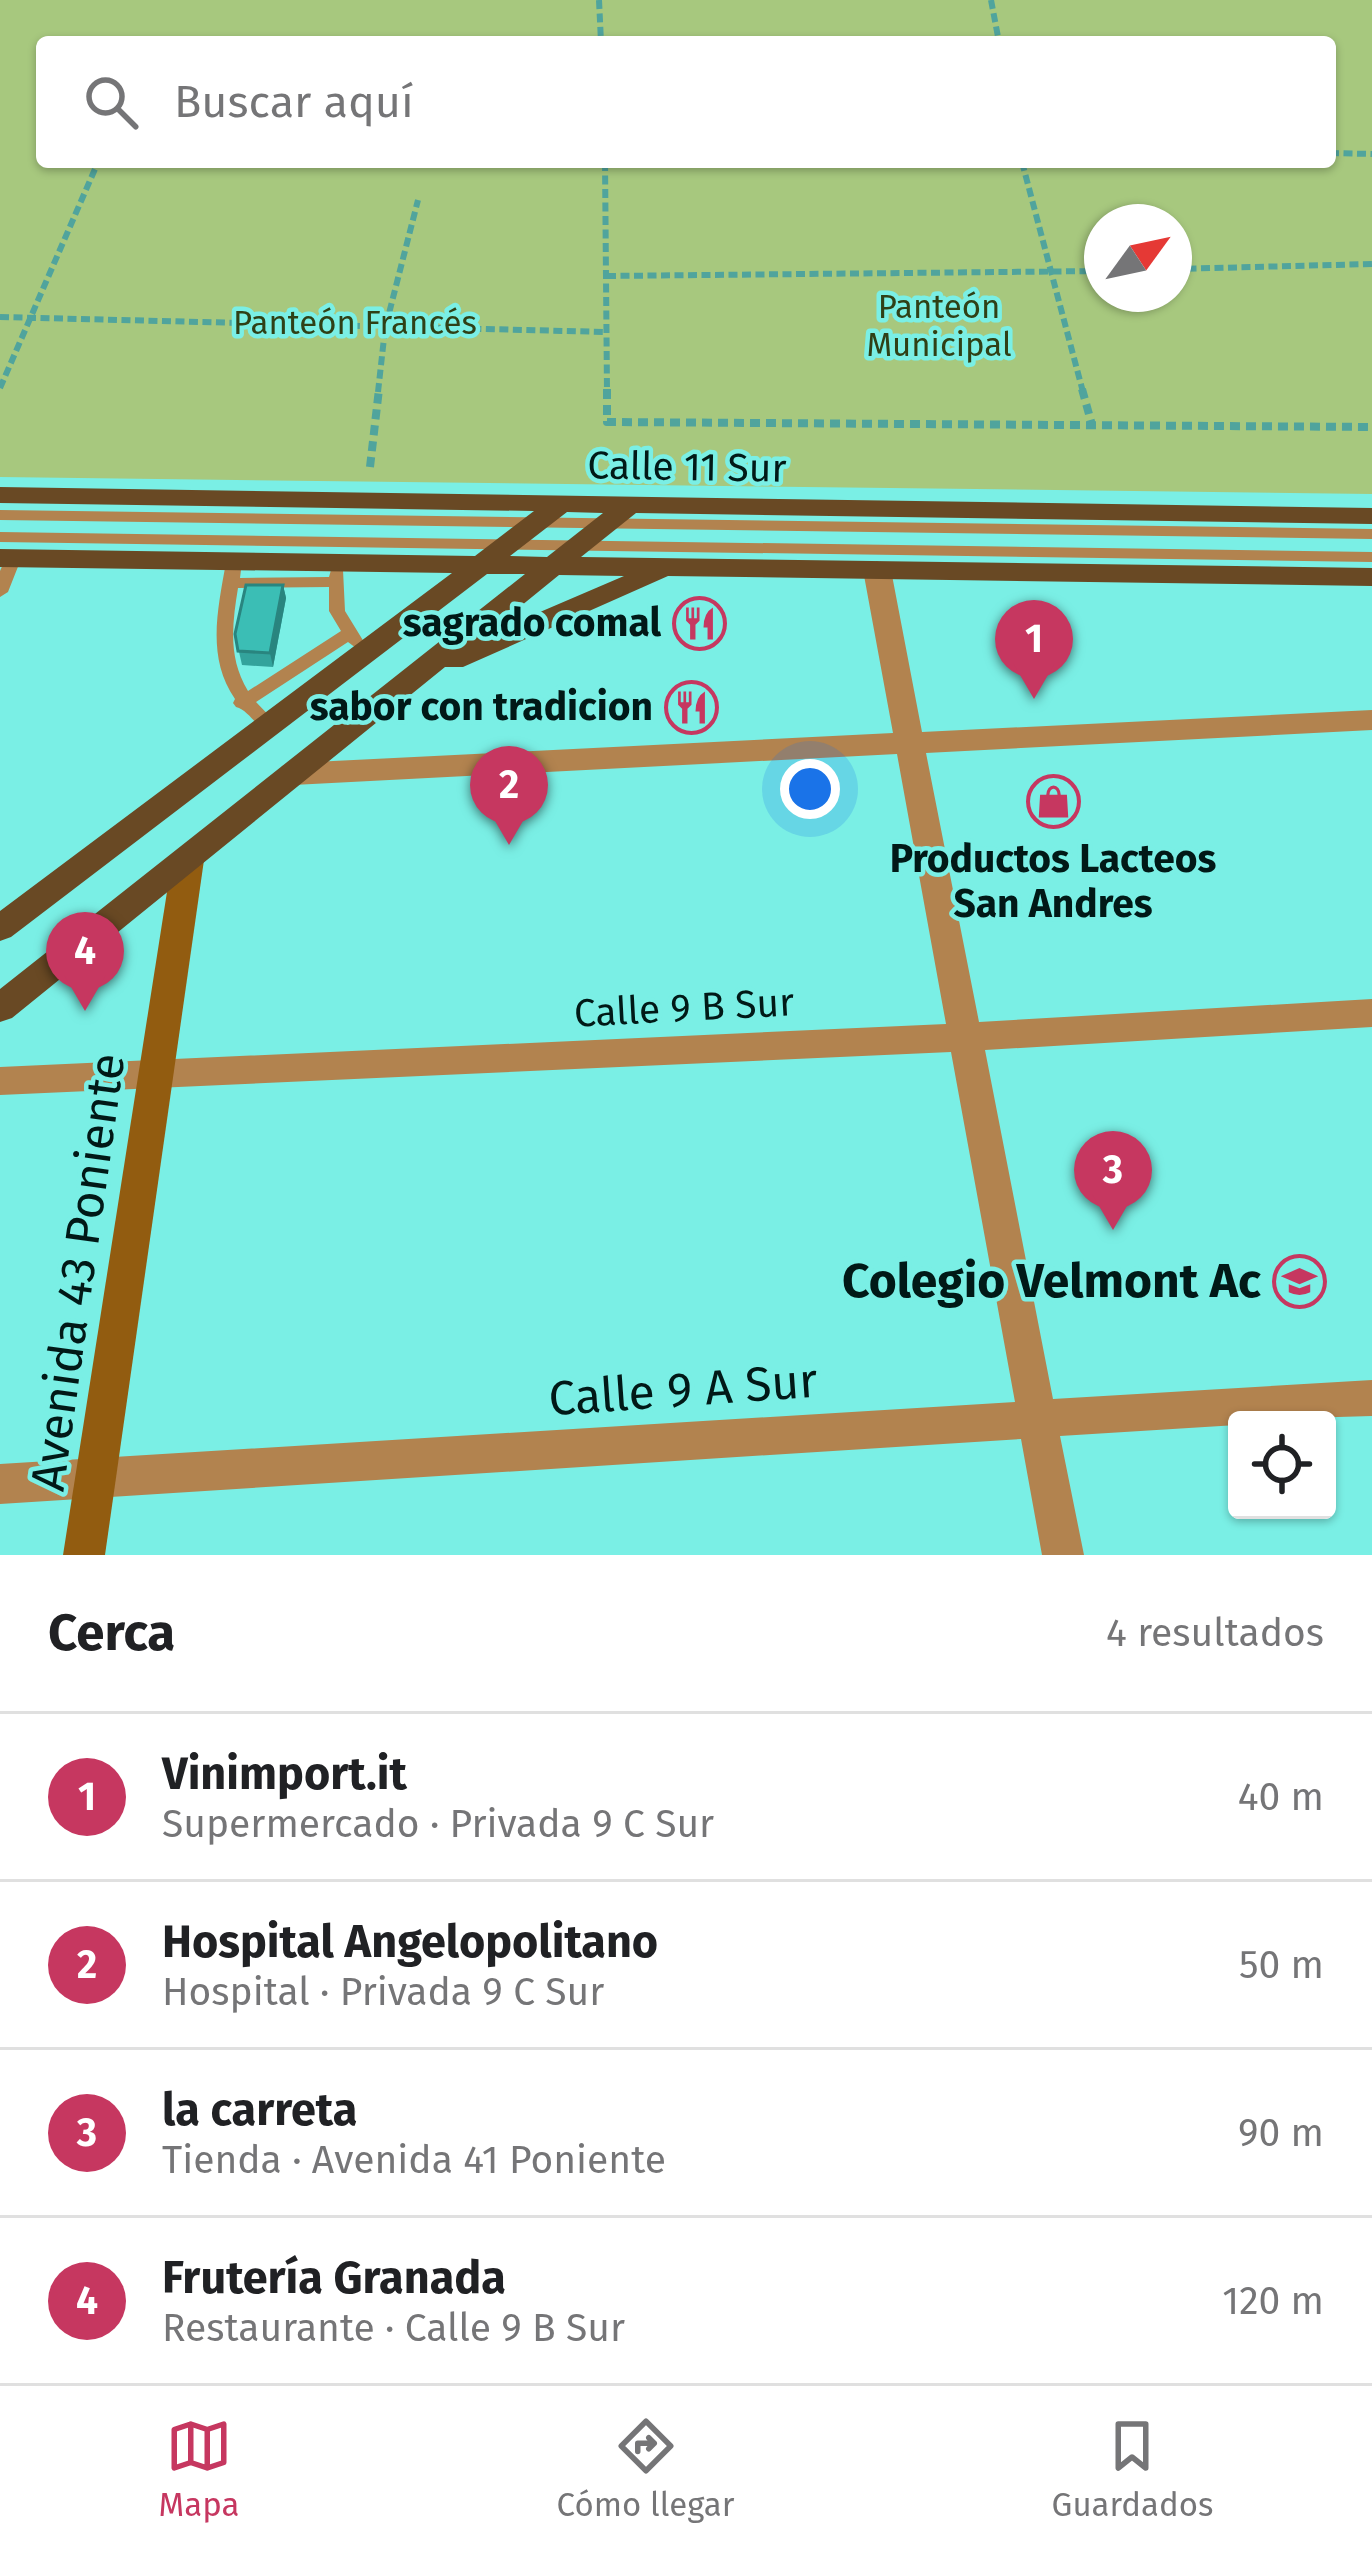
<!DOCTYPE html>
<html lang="es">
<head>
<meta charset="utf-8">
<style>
	:root { --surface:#fff; --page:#f6f6f6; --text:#202124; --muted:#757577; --line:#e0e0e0; --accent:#c63760 }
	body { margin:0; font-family:"Fira Sans",sans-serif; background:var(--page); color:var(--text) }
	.controls { position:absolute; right:36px; bottom:36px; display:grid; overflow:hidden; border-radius:12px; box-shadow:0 3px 9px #0004 }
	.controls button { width:108px; height:108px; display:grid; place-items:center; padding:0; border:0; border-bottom:3px solid var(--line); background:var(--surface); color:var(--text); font:60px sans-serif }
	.compass { position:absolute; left:1084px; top:204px; width:108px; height:108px; border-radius:50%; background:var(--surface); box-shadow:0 3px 9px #0004; rotate:57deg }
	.you { position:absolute; left:810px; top:789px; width:42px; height:42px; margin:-30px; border:9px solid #fff; border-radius:50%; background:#1a73e8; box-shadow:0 0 0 18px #1a73e833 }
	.badge { display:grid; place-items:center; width:78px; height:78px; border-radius:50%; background:var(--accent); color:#fff; font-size:39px; font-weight:700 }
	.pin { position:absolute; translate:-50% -99px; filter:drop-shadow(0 3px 6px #0008) }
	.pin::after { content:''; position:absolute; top:63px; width:42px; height:36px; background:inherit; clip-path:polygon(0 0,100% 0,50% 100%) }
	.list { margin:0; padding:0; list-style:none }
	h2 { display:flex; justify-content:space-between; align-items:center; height:156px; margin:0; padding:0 48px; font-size:51px }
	h2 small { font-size:39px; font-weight:400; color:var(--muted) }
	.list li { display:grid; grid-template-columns:78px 1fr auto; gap:36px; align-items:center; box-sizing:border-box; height:168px; padding:0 48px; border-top:3px solid var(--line) }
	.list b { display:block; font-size:45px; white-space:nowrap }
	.list p { margin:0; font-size:39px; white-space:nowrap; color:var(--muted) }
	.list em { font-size:39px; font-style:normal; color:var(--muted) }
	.icon { flex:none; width:66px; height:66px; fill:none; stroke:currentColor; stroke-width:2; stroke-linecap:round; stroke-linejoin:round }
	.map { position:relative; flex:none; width:1372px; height:1555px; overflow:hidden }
	.search { position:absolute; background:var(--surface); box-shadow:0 3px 9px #0004; left:36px; right:36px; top:36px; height:132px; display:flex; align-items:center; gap:30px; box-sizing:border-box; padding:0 42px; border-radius:12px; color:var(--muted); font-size:45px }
	.sheet { height:828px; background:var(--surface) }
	nav { display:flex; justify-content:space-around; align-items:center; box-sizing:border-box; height:168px; border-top:3px solid var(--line); background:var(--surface); font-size:33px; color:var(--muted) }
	nav a { display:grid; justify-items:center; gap:6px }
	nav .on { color:var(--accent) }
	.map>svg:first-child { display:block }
	.green { fill:#a7c87e; fill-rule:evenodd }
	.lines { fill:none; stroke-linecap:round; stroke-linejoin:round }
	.path-far1 { stroke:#50a49d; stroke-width:6; stroke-dasharray:9 4.5; stroke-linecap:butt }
	.path { stroke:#50a49d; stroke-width:8; stroke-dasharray:10 6; stroke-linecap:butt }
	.lane { fill:#b2834f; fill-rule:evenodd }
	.street { fill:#b2834f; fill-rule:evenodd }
	.secondary { fill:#925c10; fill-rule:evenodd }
	.primary { fill:#694924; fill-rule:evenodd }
	.wall { fill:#33a39c }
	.shaded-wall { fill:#29857f }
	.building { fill:#3bbeb5; stroke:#29857f; stroke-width:3 }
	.labels { text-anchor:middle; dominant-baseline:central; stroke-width:9; stroke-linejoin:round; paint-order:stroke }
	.far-park-label { font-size:33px; fill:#2f4016; stroke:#7aefe5 }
	.street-label { font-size:39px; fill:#011917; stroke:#7aefe5 }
	.poi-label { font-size:39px; font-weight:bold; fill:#011917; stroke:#7aefe5; text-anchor:end }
	.near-street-label { font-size:48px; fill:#011917; stroke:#7aefe5 }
	.near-poi-label { font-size:48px; font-weight:bold; fill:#011917; stroke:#7aefe5; text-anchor:end }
</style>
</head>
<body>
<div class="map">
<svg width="1372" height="1555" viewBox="0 0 1372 1555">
	<rect width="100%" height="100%" fill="#7aefe5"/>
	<path class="green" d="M0,0H1372V494L0,477ZM42,42H1330V162H42ZM1102,222H1174V294H1102Z"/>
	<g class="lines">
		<path class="path-far1" d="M599,0L601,42
			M991,0L999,42
			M1330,153L1372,154
			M605,162L607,392
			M1022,162L1083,392
			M1174,269L1372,264
			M607,276L1102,271
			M0,317L607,332
			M0,388L98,162
			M378,392L385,329L418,200"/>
		<path class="path" d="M607,389V422L1372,427
			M1082,389L1092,425
			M370,467L379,389"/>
		<path class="lane" d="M0,510L1372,529V539L0,520Z
			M0,532L1372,552V562L0,542Z
			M13,554L21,559L8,592L0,597V571L7,555Z
			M234,557L242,562L240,578L329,577L331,570H343L345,611L364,642L356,648L348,642L256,702L279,726L270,732C256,728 250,711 236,707L233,703L235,699C206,657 218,609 226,562ZM329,587V611L341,631L248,691C228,658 232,625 238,588Z"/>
		<path class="street" d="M877,561L891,570L922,732L1372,710V730L926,753L979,1022L1372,999V1027L985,1050L1053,1399L1372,1380V1416L1237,1420V1425L1060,1436L1084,1555H1042L1021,1439L0,1504V1464L1015,1402L951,1052L0,1095V1067L946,1024L897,754L293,785L282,782L278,774L282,766L293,763L893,733L863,570Z"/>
		<path class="secondary" d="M188,848L199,852L204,860L105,1555H63L172,860L177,852Z"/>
		<path class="primary" d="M0,487L1372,508V524L636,513L581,557L1372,568V586L668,576L463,667H445L12,1018L0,1022V989L525,574H487L11,937L0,941V911L452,573L0,567V549L475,556L534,511L0,503ZM567,512L603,513L547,557L510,556ZM559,575L624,576L484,636Z"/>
	</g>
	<path class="wall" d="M283,585L286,598L273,667L242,665L235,634Z"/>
	<path class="shaded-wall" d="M283,585L286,598L273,667L270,653Z"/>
	<path class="building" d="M246,585H283L270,653L238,651L235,634Z"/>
	<defs>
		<symbol id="restaurant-ring" viewBox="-11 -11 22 22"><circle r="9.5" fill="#7aefe5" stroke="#c63760" stroke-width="1.5"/><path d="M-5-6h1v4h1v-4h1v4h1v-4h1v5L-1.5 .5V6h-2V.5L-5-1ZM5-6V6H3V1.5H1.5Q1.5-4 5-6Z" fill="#c63760"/></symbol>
		<symbol id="shop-ring" viewBox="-11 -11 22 22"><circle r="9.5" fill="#7aefe5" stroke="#c63760" stroke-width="1.5"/><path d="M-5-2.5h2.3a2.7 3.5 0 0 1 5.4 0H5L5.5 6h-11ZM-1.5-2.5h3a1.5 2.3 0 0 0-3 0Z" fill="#c63760"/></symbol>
		<symbol id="school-ring" viewBox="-11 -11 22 22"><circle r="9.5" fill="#7aefe5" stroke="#c63760" stroke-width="1.5"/><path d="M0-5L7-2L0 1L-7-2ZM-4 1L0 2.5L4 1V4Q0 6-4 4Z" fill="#c63760"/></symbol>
	</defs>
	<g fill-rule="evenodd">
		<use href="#restaurant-ring" x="670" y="594" width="59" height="59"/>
		<use href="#restaurant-ring" x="662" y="678" width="59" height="59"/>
		<use href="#shop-ring" x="1024" y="772" width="59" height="59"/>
		<use href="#school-ring" x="1270" y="1252" width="59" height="59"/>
	</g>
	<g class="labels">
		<g class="far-park-label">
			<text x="939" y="307">Panteón<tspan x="939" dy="38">Municipal</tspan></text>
			<text x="355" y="323">Panteón Francés</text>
		</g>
		<g class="street-label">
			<text transform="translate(687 467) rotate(1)">Calle 11 Sur</text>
			<text transform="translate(684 1008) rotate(-3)">Calle 9 B Sur</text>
		</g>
		<g class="poi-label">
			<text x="661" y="623">sagrado comal</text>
			<text x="653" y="707">sabor con tradicion</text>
			<text x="1053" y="859" text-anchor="middle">Productos Lacteos<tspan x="1053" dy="45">San Andres</tspan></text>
		</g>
		<g class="near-street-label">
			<text transform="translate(78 1272) rotate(-82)">Avenida 43 Poniente</text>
			<text transform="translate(683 1390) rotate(-4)">Calle 9 A Sur</text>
		</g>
		<g class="near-poi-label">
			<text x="1261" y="1281">Colegio Velmont Ac</text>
		</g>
	</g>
</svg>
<div class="controls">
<button><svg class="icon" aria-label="locate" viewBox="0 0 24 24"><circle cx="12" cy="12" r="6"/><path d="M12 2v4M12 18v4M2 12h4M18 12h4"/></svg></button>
</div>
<svg class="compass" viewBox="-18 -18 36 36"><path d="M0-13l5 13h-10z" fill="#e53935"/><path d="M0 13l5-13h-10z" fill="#757577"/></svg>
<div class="you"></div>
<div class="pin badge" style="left:1034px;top:699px">1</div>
<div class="pin badge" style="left:509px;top:845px">2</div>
<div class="pin badge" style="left:1113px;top:1230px">3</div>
<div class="pin badge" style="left:85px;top:1011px">4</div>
<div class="search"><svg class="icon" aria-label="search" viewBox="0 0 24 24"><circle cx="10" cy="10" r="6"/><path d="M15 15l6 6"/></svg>Buscar aquí</div>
</div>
<section class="sheet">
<h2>Cerca<small>4 resultados</small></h2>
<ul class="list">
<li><span class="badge">1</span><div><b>Vinimport.it</b><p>Supermercado · Privada 9 C Sur</p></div><em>40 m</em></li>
<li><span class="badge">2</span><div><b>Hospital Angelopolitano</b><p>Hospital · Privada 9 C Sur</p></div><em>50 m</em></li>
<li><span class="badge">3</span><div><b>la carreta</b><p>Tienda · Avenida 41 Poniente</p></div><em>90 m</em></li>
<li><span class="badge">4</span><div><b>Frutería Granada</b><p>Restaurante · Calle 9 B Sur</p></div><em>120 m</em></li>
</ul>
</section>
<nav>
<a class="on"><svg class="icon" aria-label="map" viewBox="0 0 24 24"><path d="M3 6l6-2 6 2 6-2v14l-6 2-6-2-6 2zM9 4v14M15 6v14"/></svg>Mapa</a>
<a><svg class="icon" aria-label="directions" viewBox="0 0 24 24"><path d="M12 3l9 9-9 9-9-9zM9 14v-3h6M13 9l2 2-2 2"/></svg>Cómo llegar</a>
<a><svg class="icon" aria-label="saved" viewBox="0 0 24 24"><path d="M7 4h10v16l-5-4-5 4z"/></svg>Guardados</a>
</nav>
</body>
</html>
